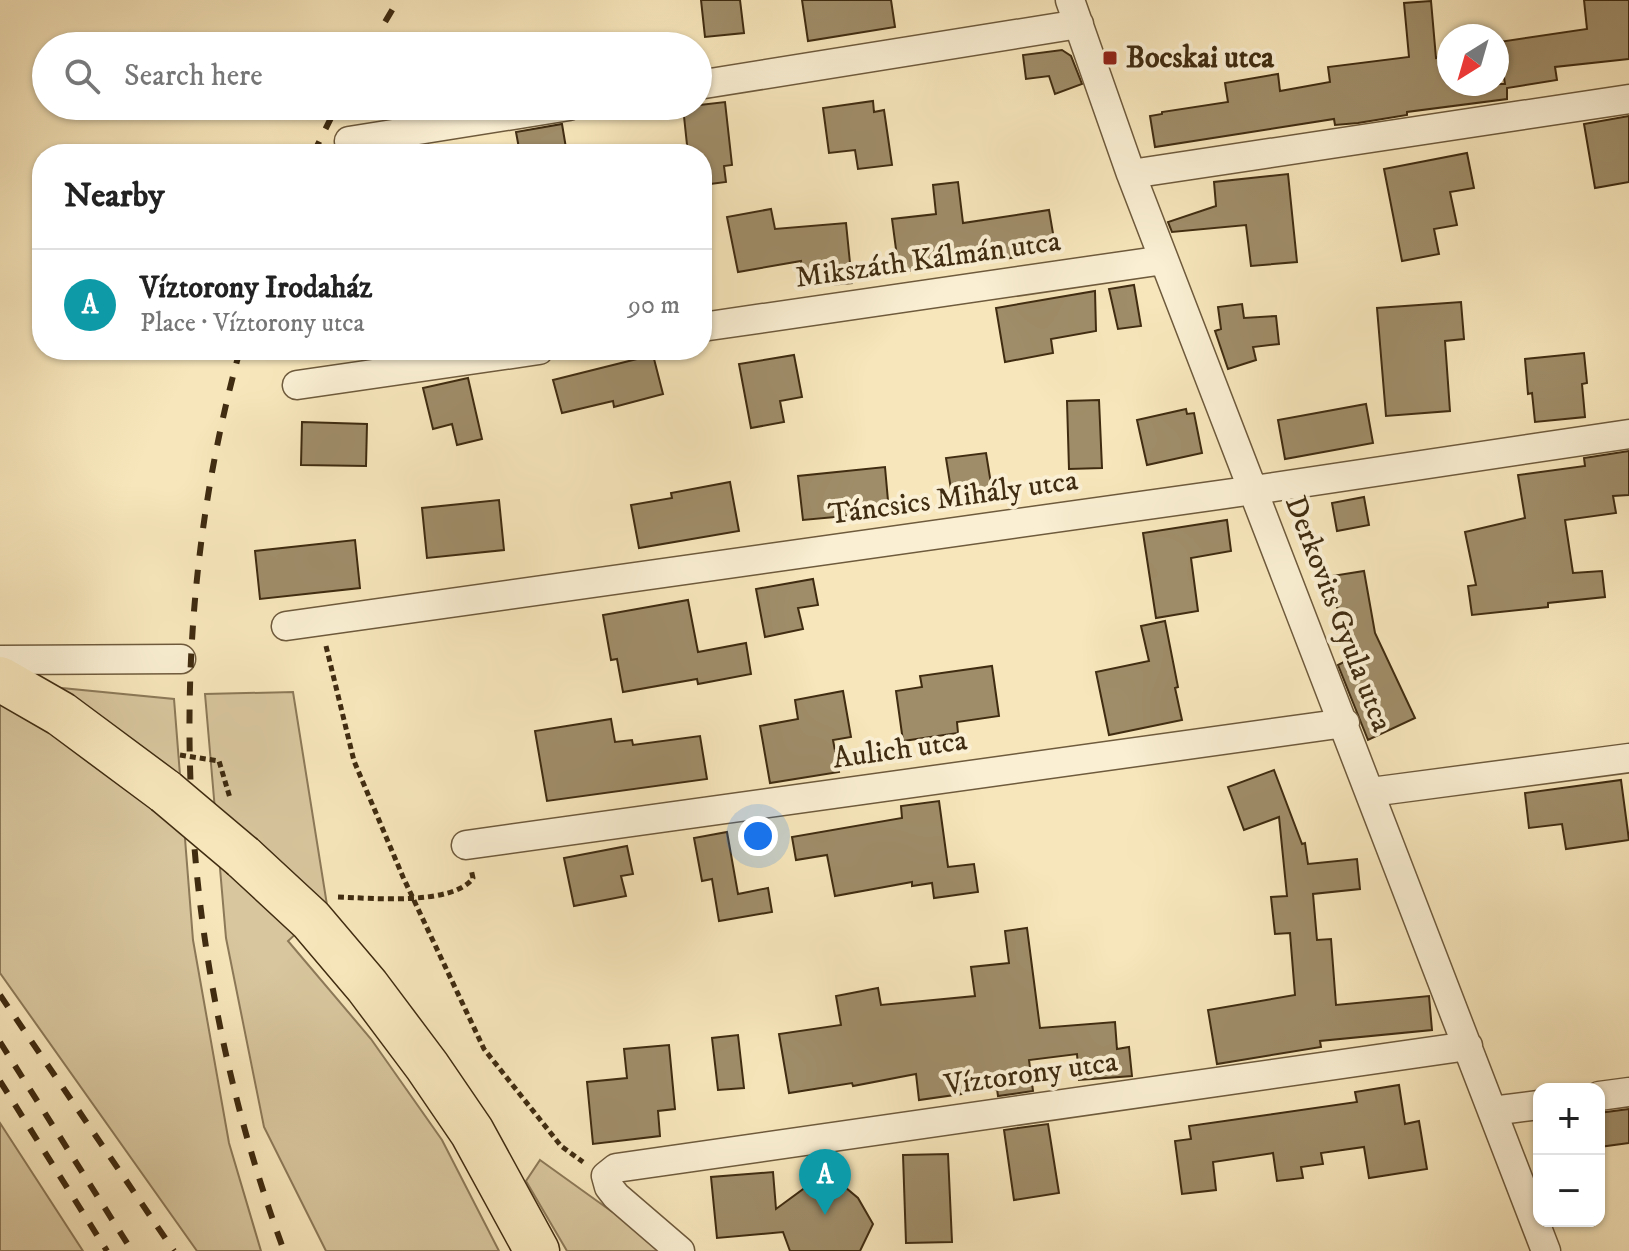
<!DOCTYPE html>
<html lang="en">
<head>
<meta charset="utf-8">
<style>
	:root { --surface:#fff; --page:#f6f6f6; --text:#222; --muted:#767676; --line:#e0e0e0; --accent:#1a73e8 }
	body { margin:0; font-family:"IM FELL DW Pica",serif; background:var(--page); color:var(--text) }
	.controls { position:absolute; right:24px; bottom:24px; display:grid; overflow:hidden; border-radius:16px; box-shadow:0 2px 6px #0004 }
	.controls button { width:72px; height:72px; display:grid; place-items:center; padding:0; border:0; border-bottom:2px solid var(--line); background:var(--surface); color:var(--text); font:40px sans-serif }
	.compass { position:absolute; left:1437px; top:24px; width:72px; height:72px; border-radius:50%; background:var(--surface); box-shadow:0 2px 6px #0004; rotate:217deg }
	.you { position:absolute; left:758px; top:836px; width:28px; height:28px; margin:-20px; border:6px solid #fff; border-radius:50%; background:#1a73e8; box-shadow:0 0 0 12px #1a73e833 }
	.badge { display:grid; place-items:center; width:52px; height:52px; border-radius:50%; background:var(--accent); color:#fff; font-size:26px; font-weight:700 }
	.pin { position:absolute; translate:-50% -66px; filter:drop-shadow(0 2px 4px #0008) }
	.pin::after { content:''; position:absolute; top:42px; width:28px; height:24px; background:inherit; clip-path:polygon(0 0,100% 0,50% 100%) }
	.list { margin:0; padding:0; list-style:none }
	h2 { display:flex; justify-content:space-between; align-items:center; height:104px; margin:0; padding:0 32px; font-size:34px }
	h2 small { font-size:26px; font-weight:400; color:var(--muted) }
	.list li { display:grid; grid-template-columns:52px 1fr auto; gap:24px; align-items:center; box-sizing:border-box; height:112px; padding:0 32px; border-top:2px solid var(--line) }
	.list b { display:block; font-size:30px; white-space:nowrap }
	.list p { margin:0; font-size:26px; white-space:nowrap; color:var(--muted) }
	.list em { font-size:26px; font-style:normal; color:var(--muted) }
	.icon { flex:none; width:44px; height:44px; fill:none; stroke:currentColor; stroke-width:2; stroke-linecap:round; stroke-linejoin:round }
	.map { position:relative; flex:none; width:1629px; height:1251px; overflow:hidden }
	.search { position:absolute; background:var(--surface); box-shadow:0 2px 6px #0004; left:32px; top:32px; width:680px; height:88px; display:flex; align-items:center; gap:20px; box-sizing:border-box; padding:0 28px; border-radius:44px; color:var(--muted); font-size:30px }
	.panel { position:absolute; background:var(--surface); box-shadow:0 2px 6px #0004; left:32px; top:144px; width:680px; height:216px; border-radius:32px }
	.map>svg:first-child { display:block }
	.green { fill:#d8c69e; stroke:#8c7958; stroke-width:2 }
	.building { fill:#9f8d69; stroke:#402c11; stroke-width:2 }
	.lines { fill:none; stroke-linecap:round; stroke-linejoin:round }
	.minor-casing { stroke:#6e5a3c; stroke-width:31 }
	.primary-casing { stroke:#402c11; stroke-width:47 }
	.path { stroke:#402c11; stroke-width:5; stroke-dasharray:6 4; stroke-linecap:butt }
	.minor { stroke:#faefd3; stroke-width:28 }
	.primary { stroke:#f7e6bb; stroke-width:44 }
	.rail { stroke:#402c11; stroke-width:6; stroke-dasharray:14 14; stroke-linecap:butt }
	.primary-bridge-casing { stroke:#402c11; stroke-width:47; stroke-linecap:butt }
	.primary-bridge { stroke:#f7e6bb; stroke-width:44 }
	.poi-dot { fill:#8f2418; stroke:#faefd3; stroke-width:3 }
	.labels { text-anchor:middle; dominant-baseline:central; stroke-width:8; stroke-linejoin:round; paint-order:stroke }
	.poi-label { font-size:30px; font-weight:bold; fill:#402c11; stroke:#faefd3; text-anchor:start }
	.street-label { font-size:30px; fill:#402c11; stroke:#faefd3 }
</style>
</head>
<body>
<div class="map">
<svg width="1629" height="1251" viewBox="0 0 1629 1251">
	<rect width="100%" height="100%" fill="#f7e6bb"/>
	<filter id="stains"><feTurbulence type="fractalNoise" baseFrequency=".0025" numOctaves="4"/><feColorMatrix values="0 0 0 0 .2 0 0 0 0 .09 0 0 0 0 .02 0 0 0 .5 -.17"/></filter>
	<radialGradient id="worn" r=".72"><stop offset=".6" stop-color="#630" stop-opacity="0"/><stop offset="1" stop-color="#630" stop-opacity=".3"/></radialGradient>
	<path class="green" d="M0,682L174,699L193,940L229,1143L261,1251H197L0,973Z
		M293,692L327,905L288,941L371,1039L442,1140L499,1251H326L264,1127L226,938L205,694Z
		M0,1123L83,1251H0Z
		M540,1160L611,1211L679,1251H567L526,1181Z"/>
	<path class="building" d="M701,0H740L744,33L705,37Z
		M802,0H891L895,27L808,41Z
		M1584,0H1629V59L1555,67L1557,80L1507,88V99L1407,112V115L1358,123L1335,125L1334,119L1155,147L1150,116L1162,114V112L1228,102L1225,83L1278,74L1280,91L1330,82L1328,67L1409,57L1404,3L1431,1L1436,58L1449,56V84H1505L1499,42L1587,29Z
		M1062,50L1071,56L1082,84L1055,94L1049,76L1026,79L1023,55Z
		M873,101L874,112L884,110L892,165L858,169L855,150L829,153L823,108Z
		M725,102L732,165L724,166L726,182L702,185V154H688L683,107Z
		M1629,116V182L1595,188L1584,124Z
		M562,124L567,154H520L516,132Z
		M1467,153L1474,188L1450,192L1457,225L1434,229L1439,254L1402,261L1384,169Z
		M1288,174L1297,262L1251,266L1246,225L1172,232L1168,222L1216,206L1214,182Z
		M958,182L963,223L1049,210L1056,251L1004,259L1002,248L956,253L958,265L899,272L892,219L936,214L933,185Z
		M771,209L775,229L846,223L852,283L804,287L801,261L738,272L727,217Z
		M1134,285L1141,326L1118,329L1109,289Z
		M1095,291L1096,331L1051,339L1053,353L1005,362L996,308Z
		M1461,302L1464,339L1445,341L1450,411L1386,416L1377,308Z
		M1242,304L1244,318L1276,316L1279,344L1253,347L1256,360L1228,369L1215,331L1221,329L1218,307Z
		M1584,353L1587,383L1582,384L1585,417L1535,422L1532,393L1528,394L1525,359Z
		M653,355L663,394L614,407L613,401L562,413L553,380Z
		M794,355L802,397L780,401L784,422L751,428L739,364Z
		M468,378L482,439L457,445L452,424L433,429L423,388Z
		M1099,400L1102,468L1069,469L1067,401Z
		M1366,404L1373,443L1285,459L1278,420Z
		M1186,409L1187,414L1194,413L1202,453L1147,465L1137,420Z
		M302,422L367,424L366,466L301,465Z
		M1629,451V495L1613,496L1616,513L1565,520L1573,573L1602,571L1605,597L1548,603V607L1472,615L1468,586L1476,585L1465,532L1525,518L1518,475L1585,466L1584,458Z
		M986,453L993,496L953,502L946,458Z
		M885,467L889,512L803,520L798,476Z
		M730,482L739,531L639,548L631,505L672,498L671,493Z
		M1364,497L1369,525L1337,531L1332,503Z
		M499,500L504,550L427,558L422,508Z
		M1227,520L1231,551L1191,558L1198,611L1156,618L1143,533Z
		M355,540L360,588L260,599L255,551Z
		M1364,571L1375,633L1415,718L1368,740L1338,665L1346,661L1332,576Z
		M813,579L818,605L798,608L803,629L765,637L756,589Z
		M688,600L698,652L746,643L751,674L698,684L697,679L623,692L617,659L611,660L603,615Z
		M1165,621L1178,687L1175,688L1182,720L1109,735L1096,672L1149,661L1141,626Z
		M992,666L999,716L957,722L958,733L903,741L896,691L922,687L920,676Z
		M843,691L851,737L833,740L839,772L770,783L760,726L798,719L795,700Z
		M611,719L615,742L632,740L633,745L700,736L707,779L547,801L535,731Z
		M1274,770L1302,844L1305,843L1308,864L1357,859L1360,889L1313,894L1317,940L1331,939L1336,1005L1429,996L1432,1030L1320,1041L1321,1047L1217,1064L1208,1010L1295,995L1290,933L1275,934L1271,897L1287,896L1279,817L1244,830L1228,787Z
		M1621,780L1629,840L1566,849L1562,824L1529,828L1525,793Z
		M939,801L948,867L974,864L978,892L934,898L932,883L912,886V882L835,896L827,855L796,860L792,837L902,818L901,806Z
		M727,832L738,894L768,888L772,912L719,921L712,879L702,881L694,838Z
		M627,846L633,874L621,876L626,896L574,906L564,858Z
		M1027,928L1040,1028L1115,1022L1117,1049L1129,1047L1132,1076L1079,1080L1077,1054L1029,1060L1033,1091L998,1096L997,1089L919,1100L916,1074L853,1086L852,1083L789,1093L779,1034L841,1025L836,996L878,988L881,1005L975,996L971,967L1009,963L1005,931Z
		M738,1035L744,1088L718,1090L712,1038Z
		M669,1045L675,1109L658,1111L660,1136L593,1144L587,1082L627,1078L624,1049Z
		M1399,1085L1405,1124L1419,1121L1427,1169L1369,1178L1364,1147L1321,1153L1323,1164L1301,1167L1303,1178L1277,1181L1273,1153L1213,1162L1216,1190L1182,1194L1175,1141L1191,1139L1189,1126L1357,1102L1355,1092Z
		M1629,1109V1143L1599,1147V1113Z
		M1048,1124L1059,1193L1014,1200L1004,1130Z
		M948,1154L952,1242L906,1243L903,1155Z
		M773,1172L776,1209L806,1187L820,1183L834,1184L846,1188L858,1198L873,1224L860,1251H790L783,1232L717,1238L711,1177Z"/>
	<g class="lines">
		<defs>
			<path id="minor" d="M1070,0L1131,174L1546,1251
				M698,85L1079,24
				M349,141L569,106
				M1131,174L1629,99
				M702,327L1164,260
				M297,385L539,350
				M286,626L1254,490L1629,434
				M0,660L181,659
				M1371,792L1629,758
				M466,845L1345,723
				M1599,1096L1629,1092
				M1492,1111L1539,1105
				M680,1251L616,1196L609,1187L606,1176L616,1168L1468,1046"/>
			<path id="primary" d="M0,679L61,714L166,792
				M243,857L311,920L367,986L427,1066L472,1132L537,1251"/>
		</defs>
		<use href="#minor" class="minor-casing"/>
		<use href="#primary" class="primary-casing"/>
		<path class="path" d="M326,646L354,761L403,877L484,1049L561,1146L583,1162
			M180,755L219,761L230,798
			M338,897C371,898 453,906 473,878L471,869"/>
		<use href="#minor" class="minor"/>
		<use href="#primary" class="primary"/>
		<path class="rail" d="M371,46L398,0
			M313,154L337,106
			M240,350C158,645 178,964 284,1251
			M0,995L174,1251
			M0,1042L132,1251
			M0,1081L107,1251"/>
		<defs>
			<path id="primary-bridge" d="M166,792L243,857"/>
		</defs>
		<use href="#primary-bridge" class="primary-bridge-casing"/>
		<use href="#primary-bridge" class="primary-bridge"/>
	</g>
	<rect class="poi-dot" x="1102" y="50" width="16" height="16" rx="4"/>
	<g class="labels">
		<g class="poi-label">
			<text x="1126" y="58">Bocskai utca</text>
		</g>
		<g class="street-label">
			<text transform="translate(928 260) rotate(-8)">Mikszáth Kálmán utca</text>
			<text transform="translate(953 498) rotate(-8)">Táncsics Mihály utca</text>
			<text transform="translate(1338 614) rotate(69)">Derkovits Gyula utca</text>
			<text transform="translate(900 750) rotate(-8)">Aulich utca</text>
			<text transform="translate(1031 1074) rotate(-8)">Víztorony utca</text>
		</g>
	</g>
	<rect width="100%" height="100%" filter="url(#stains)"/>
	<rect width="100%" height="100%" fill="url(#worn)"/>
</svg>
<div class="controls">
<button>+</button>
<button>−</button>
</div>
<svg class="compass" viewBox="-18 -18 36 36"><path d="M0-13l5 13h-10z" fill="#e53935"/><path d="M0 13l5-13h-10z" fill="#767676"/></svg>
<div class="you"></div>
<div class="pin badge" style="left:825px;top:1215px;background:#0f9aa8">A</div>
<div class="search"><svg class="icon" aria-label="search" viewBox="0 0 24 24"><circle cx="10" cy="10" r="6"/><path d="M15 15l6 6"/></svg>Search here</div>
<section class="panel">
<h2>Nearby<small></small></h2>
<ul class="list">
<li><span class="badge" style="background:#0f9aa8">A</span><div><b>Víztorony Irodaház</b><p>Place · Víztorony utca</p></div><em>90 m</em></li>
</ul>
</section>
</div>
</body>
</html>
